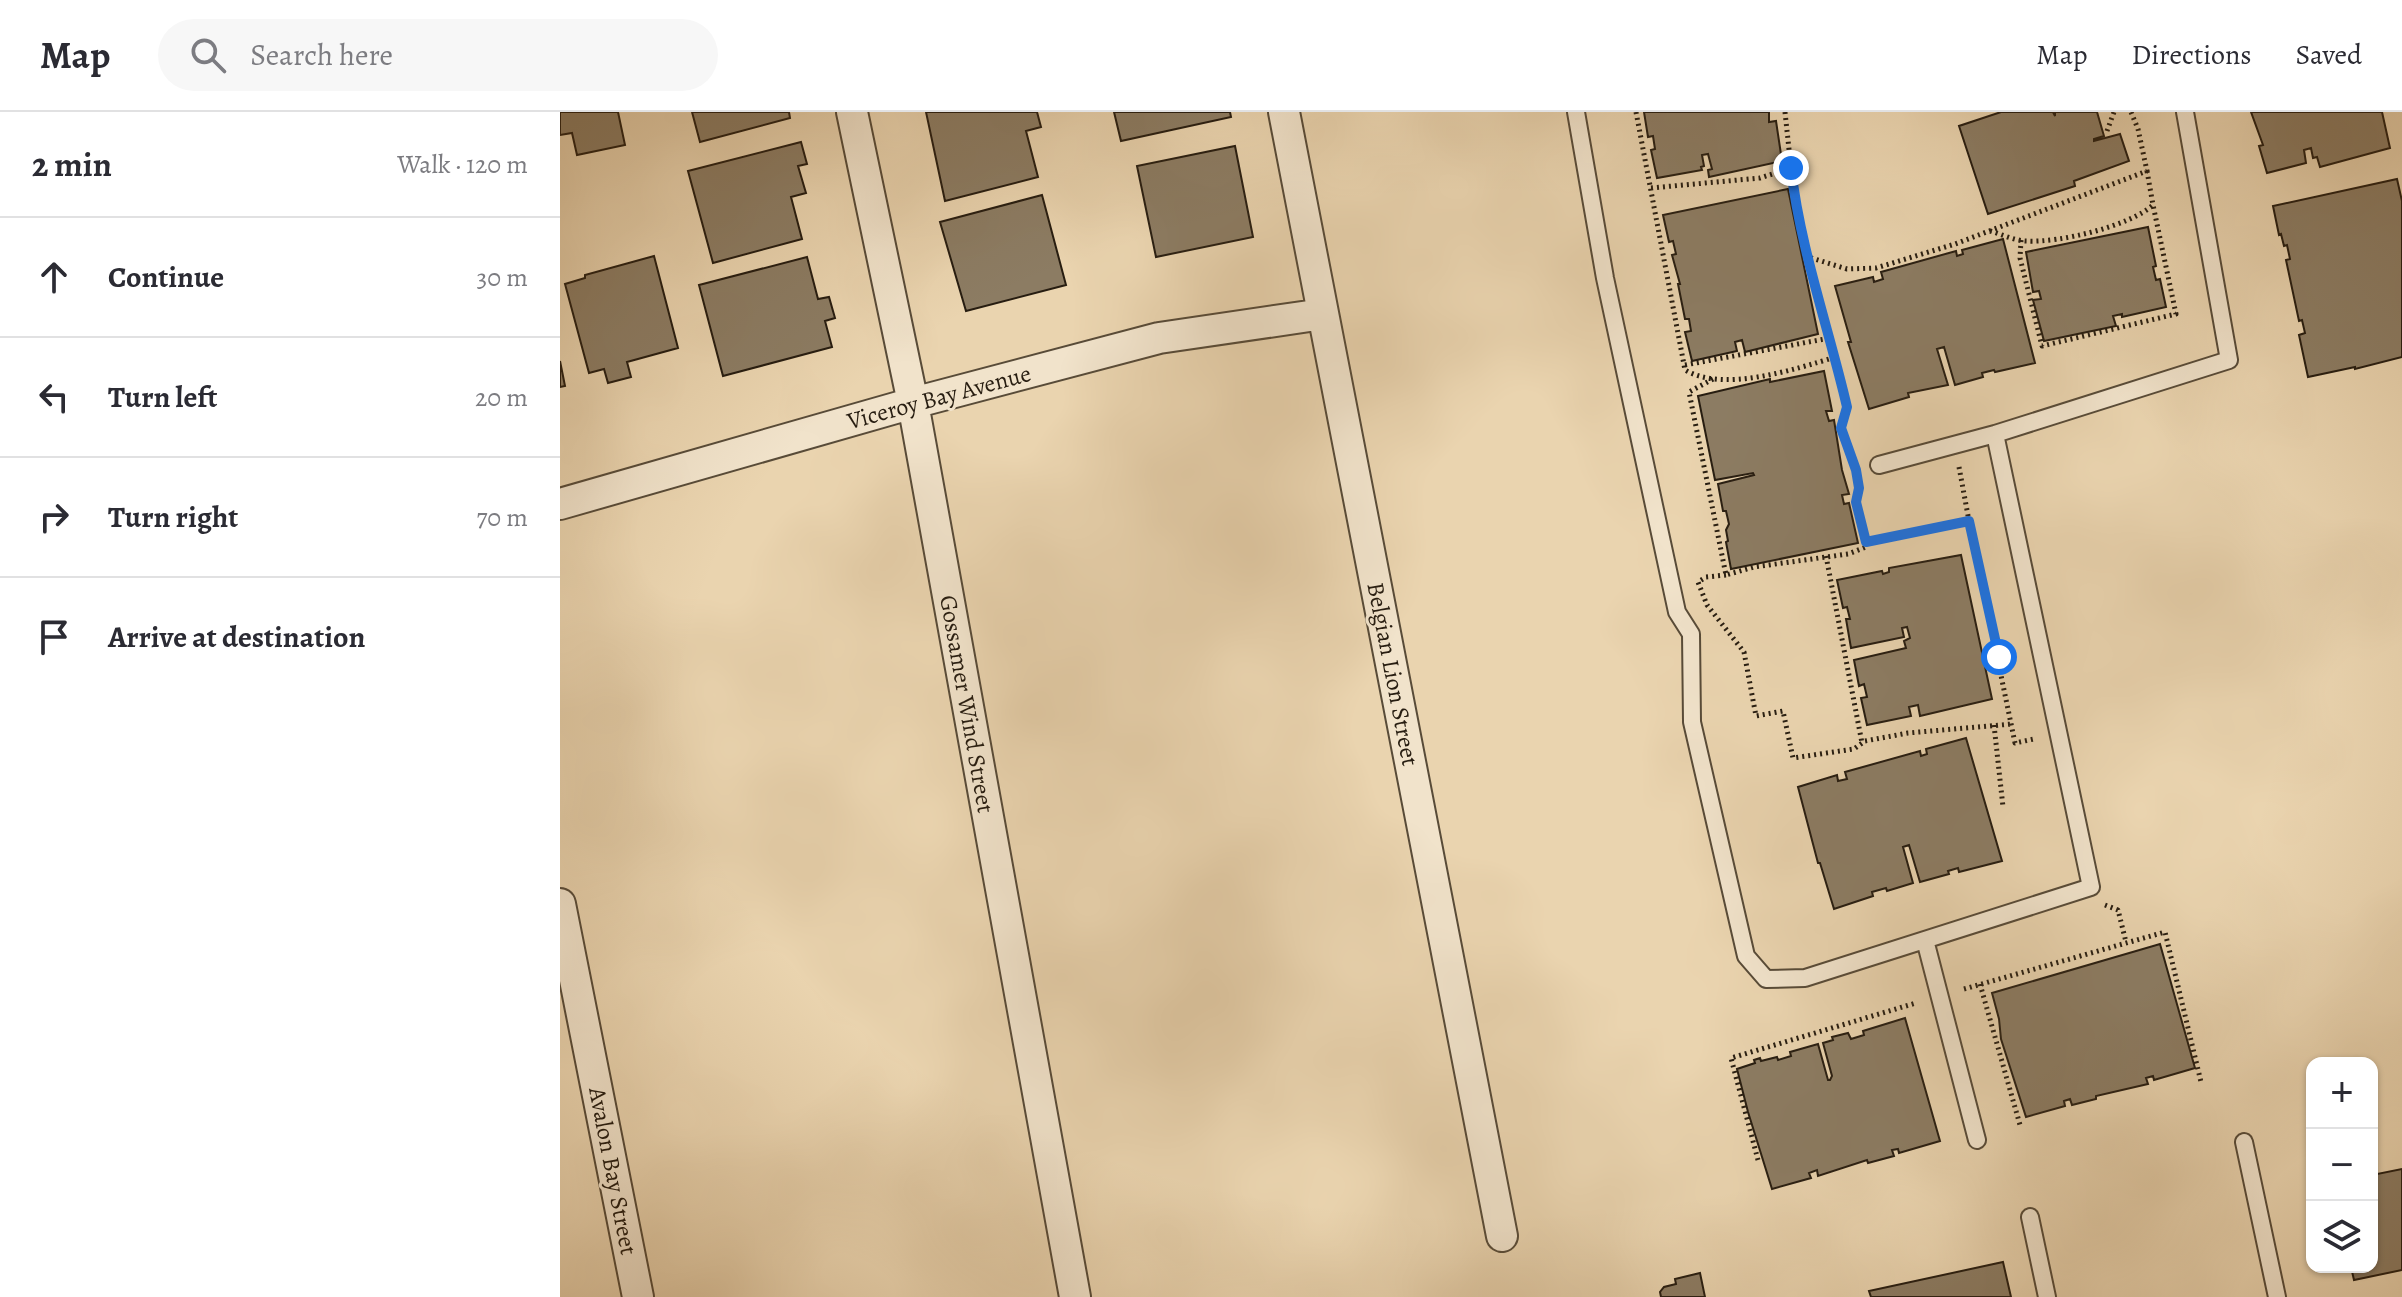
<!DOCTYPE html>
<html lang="en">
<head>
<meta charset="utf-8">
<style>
	:root { --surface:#fff; --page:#f7f7f7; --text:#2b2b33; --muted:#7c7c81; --line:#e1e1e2 }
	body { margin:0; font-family:Alegreya,serif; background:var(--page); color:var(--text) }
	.controls { position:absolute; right:24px; bottom:24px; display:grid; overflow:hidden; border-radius:16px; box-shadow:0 2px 6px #0004 }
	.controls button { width:72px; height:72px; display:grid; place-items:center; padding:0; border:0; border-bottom:2px solid var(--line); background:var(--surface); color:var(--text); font:40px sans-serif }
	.stop { position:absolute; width:24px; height:24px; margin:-18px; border:6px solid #1a73e8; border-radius:50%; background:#fff }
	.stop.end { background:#1a73e8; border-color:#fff; box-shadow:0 2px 8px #0008 }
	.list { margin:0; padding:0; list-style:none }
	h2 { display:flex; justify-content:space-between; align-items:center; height:104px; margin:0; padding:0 32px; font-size:34px }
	h2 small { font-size:26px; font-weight:400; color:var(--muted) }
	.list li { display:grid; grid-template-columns:52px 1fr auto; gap:24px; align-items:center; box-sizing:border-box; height:120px; padding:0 32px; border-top:2px solid var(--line) }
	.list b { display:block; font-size:30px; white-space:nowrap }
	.list em { font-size:26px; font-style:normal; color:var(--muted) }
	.icon { flex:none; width:44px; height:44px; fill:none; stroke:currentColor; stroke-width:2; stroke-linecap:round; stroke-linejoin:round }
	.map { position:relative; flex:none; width:1842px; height:1185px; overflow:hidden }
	header { display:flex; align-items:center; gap:48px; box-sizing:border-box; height:112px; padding:0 40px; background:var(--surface); border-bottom:2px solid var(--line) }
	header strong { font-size:38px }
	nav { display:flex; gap:44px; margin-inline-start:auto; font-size:28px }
	.search { width:560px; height:72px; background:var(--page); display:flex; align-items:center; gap:20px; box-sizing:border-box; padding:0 28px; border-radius:44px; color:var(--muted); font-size:30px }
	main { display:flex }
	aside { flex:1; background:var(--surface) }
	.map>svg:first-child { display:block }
	.building { fill:#8c7c63; stroke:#271d11; stroke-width:2 }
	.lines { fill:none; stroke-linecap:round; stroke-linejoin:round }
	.service-casing { stroke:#584b38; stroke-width:20 }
	.minor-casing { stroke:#584b38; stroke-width:34 }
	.path { stroke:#271d11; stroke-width:5; stroke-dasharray:2 4; stroke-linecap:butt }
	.service { stroke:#f1e3cb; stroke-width:16 }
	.minor { stroke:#f1e3cb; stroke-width:30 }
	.route { stroke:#1a73e8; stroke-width:10 }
	.labels { text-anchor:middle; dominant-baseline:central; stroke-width:6; stroke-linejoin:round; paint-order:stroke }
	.street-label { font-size:24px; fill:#271d11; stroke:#f1e3cb }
</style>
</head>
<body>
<header>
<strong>Map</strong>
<div class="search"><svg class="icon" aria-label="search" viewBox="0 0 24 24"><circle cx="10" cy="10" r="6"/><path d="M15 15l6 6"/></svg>Search here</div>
<nav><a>Map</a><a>Directions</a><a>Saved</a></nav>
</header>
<main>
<aside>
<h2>2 min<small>Walk · 120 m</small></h2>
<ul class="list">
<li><svg class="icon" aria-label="ahead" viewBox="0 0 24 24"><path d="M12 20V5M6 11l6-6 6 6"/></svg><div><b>Continue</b></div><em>30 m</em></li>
<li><svg class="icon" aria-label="left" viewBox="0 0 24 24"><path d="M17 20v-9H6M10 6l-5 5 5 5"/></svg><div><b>Turn left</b></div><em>20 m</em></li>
<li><svg class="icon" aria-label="right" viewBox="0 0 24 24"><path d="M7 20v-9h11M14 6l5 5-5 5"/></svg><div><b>Turn right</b></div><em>70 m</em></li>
<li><svg class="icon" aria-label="arrive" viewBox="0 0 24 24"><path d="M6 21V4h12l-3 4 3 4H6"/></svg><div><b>Arrive at destination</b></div></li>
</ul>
</aside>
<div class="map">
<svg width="1842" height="1185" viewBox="0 0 1842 1185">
	<rect width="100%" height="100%" fill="#ead4af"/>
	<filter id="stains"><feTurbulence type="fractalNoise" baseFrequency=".0025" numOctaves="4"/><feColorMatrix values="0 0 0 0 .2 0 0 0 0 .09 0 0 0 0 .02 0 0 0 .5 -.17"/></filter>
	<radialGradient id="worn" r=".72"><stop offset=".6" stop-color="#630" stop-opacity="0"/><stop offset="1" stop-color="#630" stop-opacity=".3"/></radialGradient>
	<path class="building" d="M0,0H58L65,33L17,43L12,21L0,23Z
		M132,0H229L230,6L140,30Z
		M366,0H477L481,15L466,19L478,65L385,89Z
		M554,0H670L671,5L561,29Z
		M1084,0H1209V10L1216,9L1222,49L1149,65L1148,58L1152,57L1148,42L1142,43L1144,54L1141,55L1142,58L1097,66L1091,38L1095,37L1093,24L1088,25Z
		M1441,0H1493L1495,4V0H1537L1544,24L1534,27V29L1560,22L1569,49L1514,69L1515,74L1428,102L1399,14Z
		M1691,0H1822L1830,36L1760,55L1757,45L1753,46L1751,36L1744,38L1746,51L1707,61L1699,34L1703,33Z
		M241,30L247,52L238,54L246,81L231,85L242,127L153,151L128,59Z
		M675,34L693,125L596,145L577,54Z
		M1837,67L1842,89V245L1795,257V255L1748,265L1739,223L1745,221L1742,208L1739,209L1726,148L1730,147L1727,133L1724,134L1721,122L1719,123L1713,94Z
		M1228,77L1258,222L1185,240L1182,228L1175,230L1177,239L1132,249L1125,220L1131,219L1129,207H1125L1118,172H1120L1112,143L1116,142L1113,129L1109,130L1103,103Z
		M482,83L506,173L406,199L380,110Z
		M1588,115L1596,154L1593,155L1596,168L1600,167L1606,195L1562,205V202L1553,204L1556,214L1484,229L1473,188L1481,187L1479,179L1473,180L1466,140Z
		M1443,127L1475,251L1435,260L1434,258L1422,261L1423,265L1395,273L1384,235L1377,237L1388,273L1348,281L1349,285L1309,297L1288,230H1291L1275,174L1313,165L1314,170L1323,167L1321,160L1396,139L1397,144L1403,142L1402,138Z
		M94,144L118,236L67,250L71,265L48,271L44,257L29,261L5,172L25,166V163Z
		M247,145L258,187L269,185L275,206L265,209L272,235L163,264L139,173Z
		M0,249L5,274L0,275Z
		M1264,259L1272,299H1266L1269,309L1274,308L1282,358L1289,382L1282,383L1284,392L1289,391L1298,431L1171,457L1166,430L1168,429L1166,418L1169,412L1166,399H1163L1158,372L1194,363L1193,361L1155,368L1138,284L1210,267V270Z
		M1401,443L1432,587L1360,604L1358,593L1349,595L1351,604L1307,613L1301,586L1307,585L1304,572L1299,574L1294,548L1346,536L1344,529L1350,526L1347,515L1342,516L1344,525L1291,536L1286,507H1290L1287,495L1283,496L1277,468L1322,459L1323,462L1329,460V456Z
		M1406,626L1442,749L1399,760L1398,756L1388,759L1389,762L1360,770L1349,733L1343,735L1353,771L1327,779L1326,776L1312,780L1313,784L1274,797L1260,751H1258L1238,675L1277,663L1278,669L1287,667L1285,660L1360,639L1361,644L1367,642L1366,637Z
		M1600,832L1635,956L1594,968L1593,964L1586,966L1588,972L1536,984V987L1512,993L1510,987L1504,989L1505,994L1466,1005L1441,927L1439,907L1432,881Z
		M1345,906L1380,1029L1339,1041L1338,1037L1332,1038L1334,1044L1308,1051L1307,1048L1258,1064L1257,1058L1249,1061L1251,1066L1212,1077L1188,1000L1177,957L1195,951L1194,948L1200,946L1201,949L1217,945L1218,948L1231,944L1230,940L1258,932L1268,968H1270L1272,964L1263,931L1273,928L1272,925L1288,921L1291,927L1304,923L1303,919Z
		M1842,1057V1158L1794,1168L1791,1155H1812V1063Z
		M1443,1150L1451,1185H1311L1309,1179Z
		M1140,1161L1145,1185H1101L1100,1180L1104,1175L1116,1172L1115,1167Z"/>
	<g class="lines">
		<defs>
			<path id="service" d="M1016,0L1045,166L1117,500L1131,522L1132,610L1186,844L1206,867L1245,866L1531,775L1435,322
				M1319,353L1435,322L1669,248L1625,0
				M1365,828L1417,1028
				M1684,1030L1717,1185
				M1470,1105L1487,1185"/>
			<path id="minor" d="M292,0L353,291L515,1185
				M724,0L942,1124
				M0,392L353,291L599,226L763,202
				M0,792L78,1185"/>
		</defs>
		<use href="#service" class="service-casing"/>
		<use href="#minor" class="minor-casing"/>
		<path class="path" d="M1076,0L1125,258C1164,281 1235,257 1276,245
			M1225,0L1234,84L1248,145L1287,157L1316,156L1395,132L1587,59L1578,17L1571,0
			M1547,19L1554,0
			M1091,76L1200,66L1231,56
			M1430,119C1441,122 1455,129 1467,129C1499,131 1570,114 1593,93L1587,59
			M1461,128L1460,146L1482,234L1616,202L1593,93
			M1248,145L1287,295L1281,316L1293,350
			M1125,253L1270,226
			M1153,267L1129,280L1166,463L1194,455L1288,442L1306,435L1296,390L1299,376L1297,367
			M1399,355L1409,409
			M1306,430L1409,409L1455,631L1474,627
			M1266,444L1302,631
			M1166,463L1146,465L1138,470L1147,493L1184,540L1196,604L1223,599L1233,646L1294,637L1305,629L1348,621L1452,612
			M1434,613L1443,695
			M1545,793L1558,798L1566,830
			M1420,872L1460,1013
			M1404,877L1605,820L1641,970
			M1198,1048L1171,946L1356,891"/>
		<use href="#service" class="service"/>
		<use href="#minor" class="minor"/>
	</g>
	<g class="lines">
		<path class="route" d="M1231,56C1240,136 1269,217 1287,295L1281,316L1296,358L1299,376L1296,390L1306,430L1409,409L1439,545"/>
	</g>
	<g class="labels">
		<g class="street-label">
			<text transform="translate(379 285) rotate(-15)">Viceroy Bay Avenue</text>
			<text transform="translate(833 562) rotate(79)">Belgian Lion Street</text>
			<text transform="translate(407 592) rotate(80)">Gossamer Wind Street</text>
			<text transform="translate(53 1059) rotate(79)">Avalon Bay Street</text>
		</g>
	</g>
	<rect width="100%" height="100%" filter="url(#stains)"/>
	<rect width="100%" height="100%" fill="url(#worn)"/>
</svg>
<div class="controls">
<button>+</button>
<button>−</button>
<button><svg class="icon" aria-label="layers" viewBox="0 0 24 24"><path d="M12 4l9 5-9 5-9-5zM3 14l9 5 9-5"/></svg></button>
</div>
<div class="stop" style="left:1439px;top:545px"></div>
<div class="stop end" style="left:1231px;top:56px"></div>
</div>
</main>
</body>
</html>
